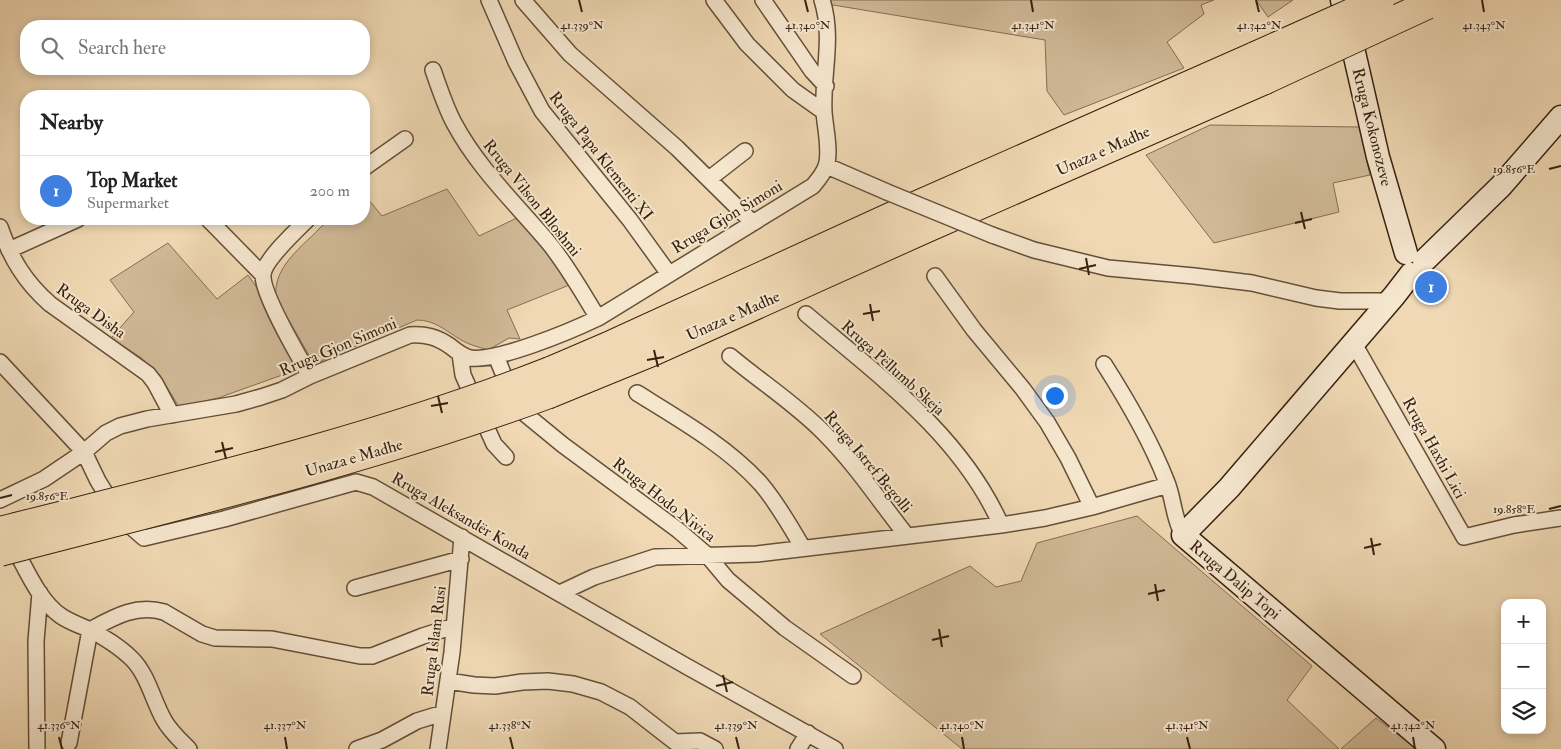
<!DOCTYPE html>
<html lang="en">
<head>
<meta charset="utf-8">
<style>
	:root { --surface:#fff; --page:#f6f6f6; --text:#222; --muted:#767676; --line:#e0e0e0; --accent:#ea580c }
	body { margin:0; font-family:"IM FELL Double Pica",serif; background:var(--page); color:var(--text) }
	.controls { position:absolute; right:15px; bottom:15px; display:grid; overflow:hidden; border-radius:10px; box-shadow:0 2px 8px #0003 }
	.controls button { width:45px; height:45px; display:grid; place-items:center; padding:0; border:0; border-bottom:1px solid var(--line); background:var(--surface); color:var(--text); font:25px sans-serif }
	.you { position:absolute; left:1054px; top:395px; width:18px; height:18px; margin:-12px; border:4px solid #fff; border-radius:50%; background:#1a73e8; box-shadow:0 0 0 8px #1a73e833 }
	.badge { display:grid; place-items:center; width:32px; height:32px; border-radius:50%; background:var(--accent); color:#fff; font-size:16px; font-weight:700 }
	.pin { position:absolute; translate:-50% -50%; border:2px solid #fff; box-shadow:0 1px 5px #0006 }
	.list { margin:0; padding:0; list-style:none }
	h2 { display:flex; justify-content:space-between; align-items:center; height:65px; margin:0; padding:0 20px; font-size:21px }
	h2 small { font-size:16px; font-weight:400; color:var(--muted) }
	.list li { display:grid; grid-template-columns:32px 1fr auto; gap:15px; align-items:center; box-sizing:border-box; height:70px; padding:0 20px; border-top:1px solid var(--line) }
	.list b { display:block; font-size:19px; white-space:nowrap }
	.list p { margin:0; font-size:16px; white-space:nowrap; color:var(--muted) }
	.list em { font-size:16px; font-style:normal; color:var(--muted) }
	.icon { flex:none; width:28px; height:28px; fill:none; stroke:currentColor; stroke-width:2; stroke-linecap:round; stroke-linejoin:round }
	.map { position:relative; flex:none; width:1561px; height:749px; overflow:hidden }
	.search { position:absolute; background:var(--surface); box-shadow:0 2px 8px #0003; left:20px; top:20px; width:350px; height:55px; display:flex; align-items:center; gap:12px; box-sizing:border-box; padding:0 18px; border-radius:20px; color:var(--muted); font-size:19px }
	.panel { position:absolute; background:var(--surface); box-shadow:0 2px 8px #0003; left:20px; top:90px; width:350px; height:135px; border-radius:20px }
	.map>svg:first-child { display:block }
	.green { fill:#d0b997; stroke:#846d53 }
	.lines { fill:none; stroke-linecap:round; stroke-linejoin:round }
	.street-casing { stroke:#664f38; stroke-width:18 }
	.secondary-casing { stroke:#38210f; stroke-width:25 }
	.highway-casing { stroke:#38210f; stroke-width:30 }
	.street { stroke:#f5e6ce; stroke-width:15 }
	.secondary { stroke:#f5e6ce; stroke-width:22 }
	.highway { stroke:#efd8b3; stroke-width:28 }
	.street-bridge-casing { stroke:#664f38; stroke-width:18; stroke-linecap:butt }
	.highway-bridge-casing { stroke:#38210f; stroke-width:30; stroke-linecap:butt }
	.street-bridge { stroke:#f5e6ce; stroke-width:15 }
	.highway-bridge { stroke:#efd8b3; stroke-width:28 }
	.ticks { fill:none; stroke:#38210f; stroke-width:2 }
	.labels { text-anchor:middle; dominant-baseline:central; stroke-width:4; stroke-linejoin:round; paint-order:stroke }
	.street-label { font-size:16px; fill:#38210f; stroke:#f5e6ce }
	.ticks-label { font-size:12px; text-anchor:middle; fill:#38210f; stroke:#f5e6ce; stroke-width:4; stroke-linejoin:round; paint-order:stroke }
</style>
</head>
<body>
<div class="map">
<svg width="1561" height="749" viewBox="0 0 1561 749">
	<rect width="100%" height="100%" fill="#efd8b3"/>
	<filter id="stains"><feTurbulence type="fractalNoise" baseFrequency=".004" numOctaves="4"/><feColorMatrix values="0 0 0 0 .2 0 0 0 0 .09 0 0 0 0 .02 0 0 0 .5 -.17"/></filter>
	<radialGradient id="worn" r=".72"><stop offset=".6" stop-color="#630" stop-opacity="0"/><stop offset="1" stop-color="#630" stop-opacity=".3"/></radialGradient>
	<path class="green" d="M828,0H1214L1201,5L1204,14L1167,42L1184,68L1064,115L1047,91L1045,40L827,4Z
		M1256,0H1293L1268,17Z
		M1210,125L1359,127L1370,175L1333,183L1339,212L1214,243L1146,155Z
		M447,189L479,236L519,217L572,284L507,310L520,339L509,338L488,350C479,347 469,345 461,340C446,331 435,320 417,320L314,364L276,298C272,263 309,243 328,219H364V194L382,216Z
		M168,243L217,299L248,275L262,295L299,369L218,398L179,407L159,374L140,357L111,338L134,312L110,280Z
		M1137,516L1312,666L1287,700L1339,749H962L820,634L970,566L996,587L1021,581L1037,543Z
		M1376,718L1417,749H1341Z"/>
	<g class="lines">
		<defs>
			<path id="street" d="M489,0L516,62L542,111L630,220L669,274
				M523,0L570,54L677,148L753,223
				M714,0L747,44L793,90L824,112
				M763,0L812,71L826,86
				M433,70C439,87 445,106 454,123C478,168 515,203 548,242C567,265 582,292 598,318
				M827,166L887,192
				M364,168L405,139
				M709,179L745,151
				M208,219L263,275
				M308,219C297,230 264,260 263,275C262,294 299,357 310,376
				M0,227C11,259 25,282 50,304L148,374L155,383L172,415
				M992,235L1034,250L1108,268L1194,276L1252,283L1316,298L1340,301H1390
				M9,250L78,219
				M935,276L974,330L1023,389L1047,422L1068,458L1092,507
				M806,314C879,376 961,435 1001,525
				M1353,342L1464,537L1514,525L1561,518
				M460,354L463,375L494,444L506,457
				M496,356L511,393L524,413L563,445L678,530L707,555L728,580L785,628L853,676
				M730,356C761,382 797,405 825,434C856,465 880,502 907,536
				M0,362L84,452L106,433L120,426L147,419L236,404L261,397L282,390L310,376L410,335C426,334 437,337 450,346C456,351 462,356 470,358C497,362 571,331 598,318L813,186C818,180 824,173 826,166C831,152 825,127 824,112C822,74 834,38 822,0
				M1104,364C1127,400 1150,439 1166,480C1174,498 1173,518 1183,535
				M637,393C679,419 728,447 761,484C778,504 790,526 803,548
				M0,500L44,479L84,452L98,481L121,518L144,538L224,519L356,482L373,487L686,666L835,749
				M12,544C26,568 38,600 61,616C70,622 79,625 88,629C103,636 121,648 132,659C148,675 153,701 164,720C170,731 180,740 189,749
				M355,588L461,559
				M560,593L594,577L655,557L757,554L1001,525L1045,518L1092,507L1168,485
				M448,681L474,685L495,686L522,682L548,681L573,684L601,692L630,707L675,742L700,741L715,749
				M69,743L90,630C114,617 136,604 164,612L202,634L215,638L272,639L360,656H372L423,636L454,626
				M37,749L36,641L40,593
				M357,749L382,740L417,721L443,713
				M438,749L452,652L462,537
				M798,749L808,733"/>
			<path id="secondary" d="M1342,0L1378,157L1406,253
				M1424,261L1501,186L1561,117
				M1411,274L1394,296L1229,488L1183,535L1434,749"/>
			<path id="highway" d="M550,371L613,344L897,214L1255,56
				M549,394L654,351L927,228L1265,80"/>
		</defs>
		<use href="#street" class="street-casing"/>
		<use href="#secondary" class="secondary-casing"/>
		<use href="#highway" class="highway-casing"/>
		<use href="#street" class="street"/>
		<use href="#secondary" class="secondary"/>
		<use href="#highway" class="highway"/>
		<defs>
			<path id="street-bridge" d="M887,192L992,235"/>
			<path id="highway-bridge" d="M1255,56L1380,0
				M1265,80L1427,5
				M0,531C185,484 371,441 550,371
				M0,552C184,504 370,460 549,394"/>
		</defs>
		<use href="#street-bridge" class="street-bridge-casing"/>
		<use href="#highway-bridge" class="highway-bridge-casing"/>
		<use href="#street-bridge" class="street-bridge"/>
		<use href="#highway-bridge" class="highway-bridge"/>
	</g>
	<path class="ticks" d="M579,0L582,12M805,0L808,12M1031,0L1033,12M1256,0L1259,12M1482,0L1484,12M1549,169L1561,166M1301,212L1305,229M1295,223L1312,219M1086,258L1089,275M1079,269L1096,265M870,304L873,321M863,314L880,311M654,350L658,367M647,360L664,357M438,396L442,413M431,406L448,403M222,442L226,459M215,452L233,448M0,498L12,495M1549,509L1561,506M1371,538L1374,555M1364,548L1381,544M1155,584L1158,601M1148,594L1165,590M939,629L942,647M932,640L949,636M723,675L727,692M716,686L733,682M59,737L62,749M285,737L287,749M510,737L513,749M736,737L739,749M962,737L964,749M1187,737L1190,749M1413,737L1415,749"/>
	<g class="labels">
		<g class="street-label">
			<text transform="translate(1372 127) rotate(76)">Rruga Kokonozeve</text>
			<text transform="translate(1103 151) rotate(-24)">Unaza e Madhe</text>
			<text transform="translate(601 156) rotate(52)">Rruga Papa Klementi XI</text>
			<text transform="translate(532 198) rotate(51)">Rruga Vilson Blloshmi</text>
			<text transform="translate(727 217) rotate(-31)">Rruga Gjon Simoni</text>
			<text transform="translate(91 311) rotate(36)">Rruga Disha</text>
			<text transform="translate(733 316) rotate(-24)">Unaza e Madhe</text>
			<text transform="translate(338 347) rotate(-23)">Rruga Gjon Simoni</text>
			<text transform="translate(893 368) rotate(42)">Rruga Pëllumb Skeja</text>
			<text transform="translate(1434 448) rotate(61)">Rruga Haxhi Lici</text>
			<text transform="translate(354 458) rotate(-16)">Unaza e Madhe</text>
			<text transform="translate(868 462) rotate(50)">Rruga Istref Begolli</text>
			<text transform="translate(664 500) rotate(38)">Rruga Hodo Nivica</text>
			<text transform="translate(461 516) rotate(30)">Rruga Aleksandër Konda</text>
			<text transform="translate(1235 580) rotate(40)">Rruga Dalip Topi</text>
			<text transform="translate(434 641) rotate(-83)">Rruga Islam Rusi</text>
		</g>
	</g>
	<g class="ticks-label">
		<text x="582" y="29">41.339°N</text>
		<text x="808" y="29">41.340°N</text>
		<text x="1033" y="29">41.341°N</text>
		<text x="1259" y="29">41.342°N</text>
		<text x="1484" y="29">41.343°N</text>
		<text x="1514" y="173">19.856°E</text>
		<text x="47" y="500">19.856°E</text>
		<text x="1514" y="513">19.858°E</text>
		<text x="59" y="729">41.336°N</text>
		<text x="285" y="729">41.337°N</text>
		<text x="510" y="729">41.338°N</text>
		<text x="736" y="729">41.339°N</text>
		<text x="962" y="729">41.340°N</text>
		<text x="1187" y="729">41.341°N</text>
		<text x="1413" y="729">41.342°N</text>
	</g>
	<rect width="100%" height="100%" filter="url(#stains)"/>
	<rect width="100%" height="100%" fill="url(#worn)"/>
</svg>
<div class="controls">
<button>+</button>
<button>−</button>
<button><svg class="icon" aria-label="layers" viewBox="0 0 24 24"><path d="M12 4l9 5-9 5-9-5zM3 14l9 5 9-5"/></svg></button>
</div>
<div class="you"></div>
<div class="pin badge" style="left:1431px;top:287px;background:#3f7fe0">1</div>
<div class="search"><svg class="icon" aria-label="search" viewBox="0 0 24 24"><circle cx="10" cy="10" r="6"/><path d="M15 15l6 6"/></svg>Search here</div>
<section class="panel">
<h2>Nearby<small></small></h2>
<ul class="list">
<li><span class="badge" style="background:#3f7fe0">1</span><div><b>Top Market</b><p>Supermarket</p></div><em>200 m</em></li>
</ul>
</section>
</div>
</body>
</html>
